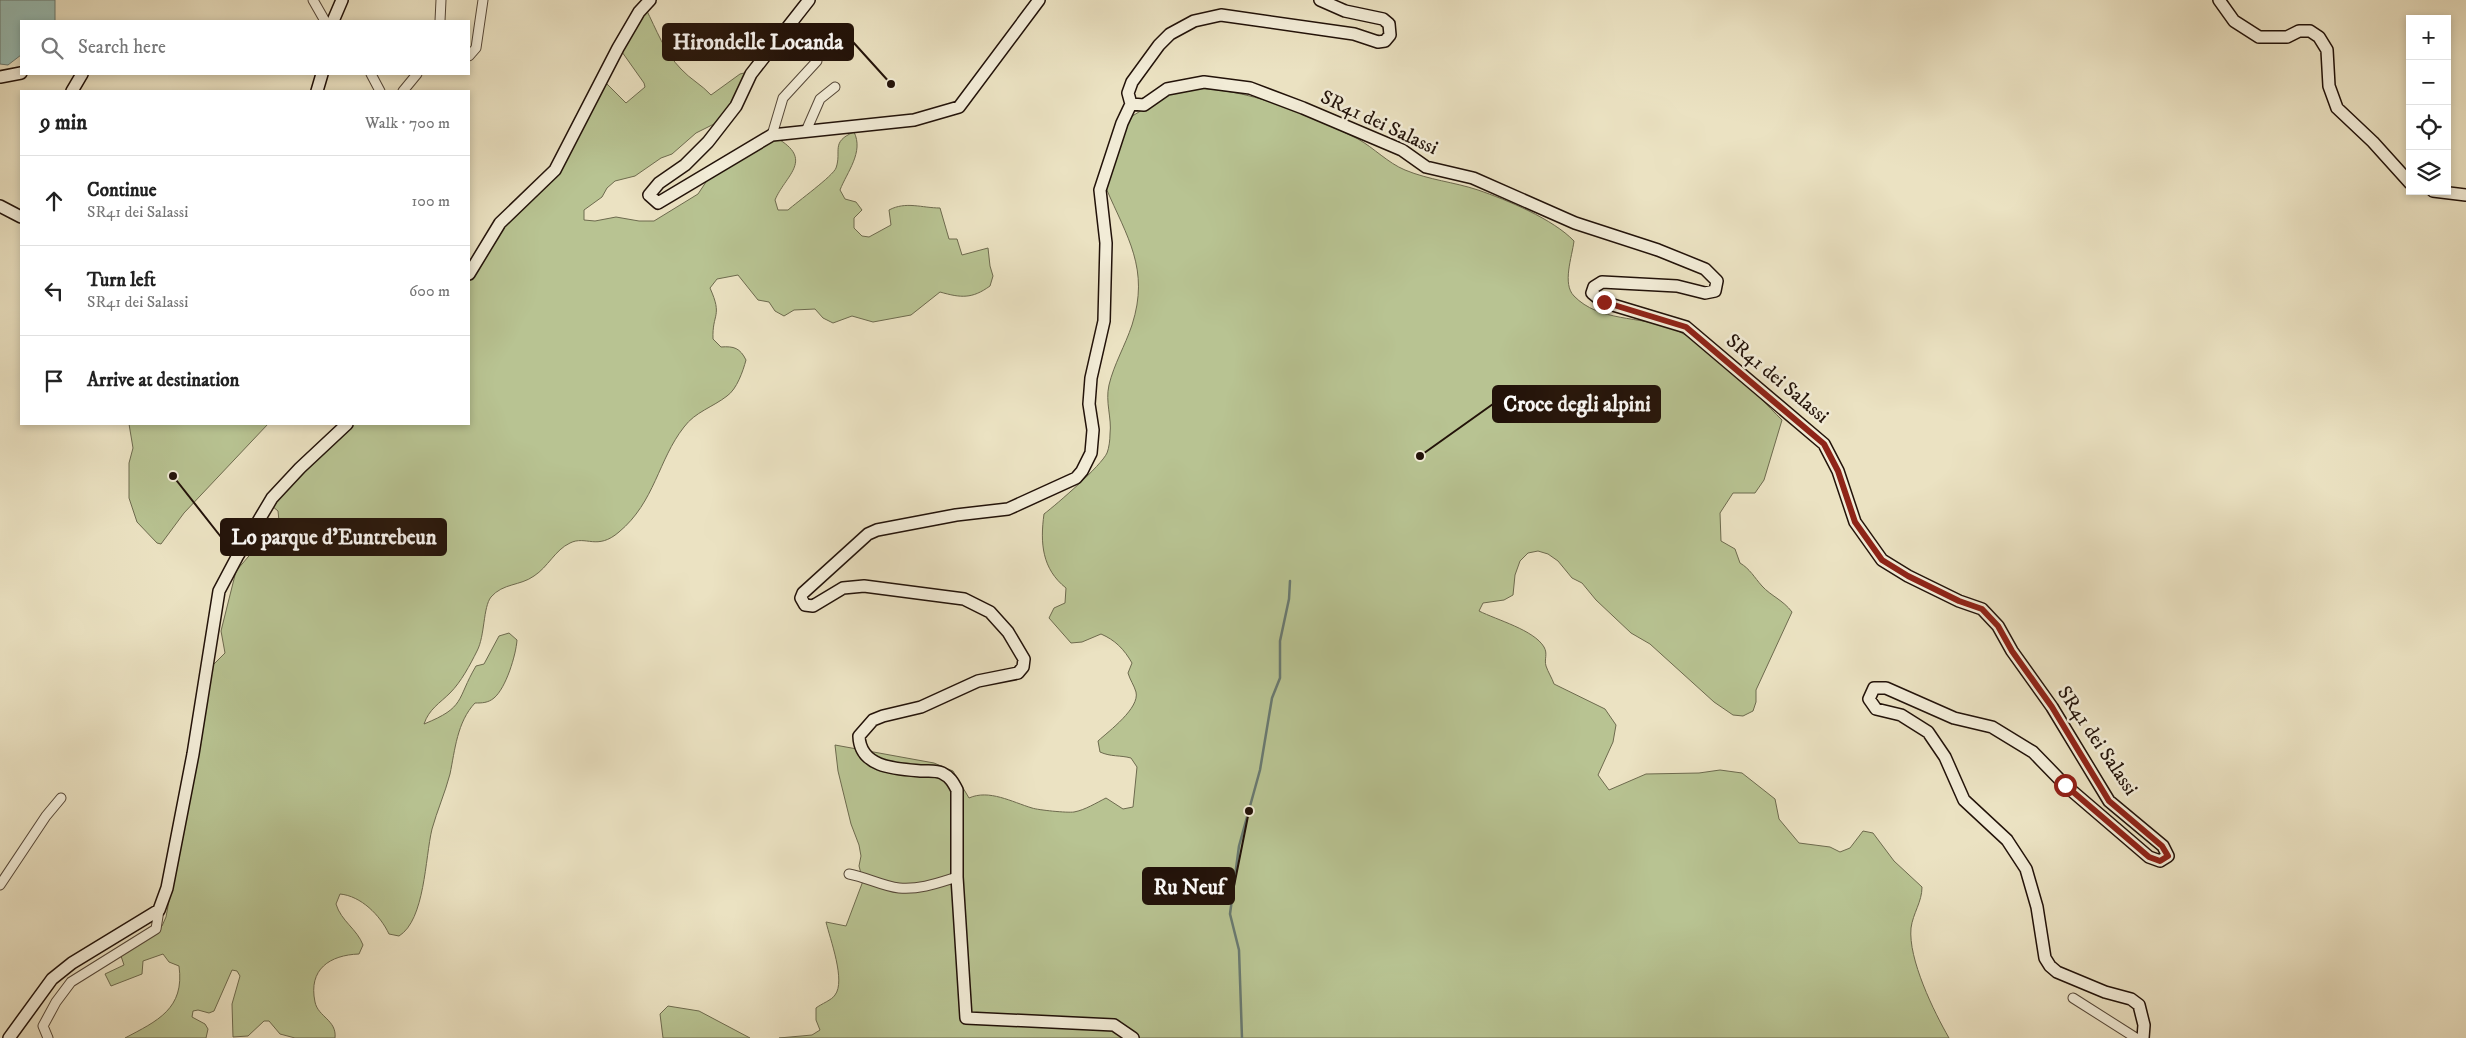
<!DOCTYPE html>
<html lang="en">
<head>
<meta charset="utf-8">
<style>
	:root { --surface:#fff; --page:#f2f2f2; --text:#222; --muted:#767676; --line:#e0e0e0 }
	body { margin:0; font-family:"IM FELL DW Pica",serif; background:var(--page); color:var(--text) }
	.controls { position:absolute; right:15px; top:15px; display:grid; overflow:hidden; border-radius:0px; box-shadow:0 2px 8px #0003 }
	.controls button { width:45px; height:45px; display:grid; place-items:center; padding:0; border:0; border-bottom:1px solid var(--line); background:var(--surface); color:var(--text); font:25px sans-serif }
	.stop { position:absolute; width:15px; height:15px; margin:-11px; border:4px solid #8f2418; border-radius:50%; background:#fff }
	.stop.end { background:#8f2418; border-color:#fff; box-shadow:0 1px 5px #0008 }
	.list { margin:0; padding:0; list-style:none }
	h2 { display:flex; justify-content:space-between; align-items:center; height:65px; margin:0; padding:0 20px; font-size:21px }
	h2 small { font-size:16px; font-weight:400; color:var(--muted) }
	.list li { display:grid; grid-template-columns:32px 1fr auto; gap:15px; align-items:center; box-sizing:border-box; height:90px; padding:0 20px; border-top:1px solid var(--line) }
	.list b { display:block; font-size:19px; white-space:nowrap }
	.list p { margin:0; font-size:16px; white-space:nowrap; color:var(--muted) }
	.list em { font-size:16px; font-style:normal; color:var(--muted) }
	.icon { flex:none; width:28px; height:28px; fill:none; stroke:currentColor; stroke-width:2; stroke-linecap:round; stroke-linejoin:round }
	.map { position:relative; flex:none; width:2466px; height:1038px; overflow:hidden }
	.search { position:absolute; background:var(--surface); box-shadow:0 2px 8px #0003; left:20px; top:20px; width:450px; height:55px; display:flex; align-items:center; gap:12px; box-sizing:border-box; padding:0 18px; border-radius:0px; color:var(--muted); font-size:19px }
	.panel { position:absolute; background:var(--surface); box-shadow:0 2px 8px #0003; left:20px; top:90px; width:450px; height:335px; border-radius:0px }
	.map>svg:first-child { display:block }
	.green { fill:#b8c392; stroke:#6d6a4e }
	.water { fill:#98bdb4; stroke:#697970 }
	.lines { fill:none; stroke-linecap:round; stroke-linejoin:round }
	.stream { stroke:#697970; stroke-width:2.5 }
	.street-casing { stroke:#544637; stroke-width:11 }
	.secondary-casing { stroke:#221209; stroke-width:14 }
	.street { stroke:#f2ecd7; stroke-width:9 }
	.secondary { stroke:#f2ecd7; stroke-width:11 }
	.route { stroke:#8f2418; stroke-width:6 }
	.labels { text-anchor:middle; dominant-baseline:central; stroke-width:5; stroke-linejoin:round; paint-order:stroke }
	.street-label { font-size:20px; fill:#221209; stroke:#f2ecd7 }
	.leader { fill:none; stroke:#221209; stroke-width:2 }
	.callout-dot { fill:#221209; stroke:#f2ecd7; stroke-width:2 }
	.callout { fill:#221209; stroke:#221209; stroke-width:2 }
	.callout-label { font-size:21px; text-anchor:middle; font-weight:bold; fill:#fff }
</style>
</head>
<body>
<div class="map">
<svg width="2466" height="1038" viewBox="0 0 2466 1038">
	<rect width="100%" height="100%" fill="#ebe2c2"/>
	<filter id="stains"><feTurbulence type="fractalNoise" baseFrequency=".004" numOctaves="4"/><feColorMatrix values="0 0 0 0 .2 0 0 0 0 .09 0 0 0 0 .02 0 0 0 .5 -.17"/></filter>
	<radialGradient id="worn" r=".72"><stop offset=".6" stop-color="#630" stop-opacity="0"/><stop offset="1" stop-color="#630" stop-opacity=".3"/></radialGradient>
	<path class="green" d="M646,9C656,29 665,53 681,69C690,79 702,85 711,95L740,74L748,72L728,108L714,124L696,133L672,154L661,158L635,176L615,181L607,188L602,197L584,210V220L595,221L616,217L639,221H654L698,194L710,176L767,142L780,140C813,161 785,176 775,200L778,210H788C797,202 833,176 836,168C842,151 830,142 854,132C864,152 847,172 840,190L845,199L856,202L862,210L854,218V228L862,236L869,237L891,225L889,210C906,201 922,208 940,208L949,239H957L962,255L988,248L990,266L993,276L990,286C972,299 961,298 940,292L911,315L873,322L852,316L833,323L823,318L815,309L794,310L784,316L775,311L769,302L758,300L738,275L717,279L710,288C723,317 712,313 713,339L721,347C734,346 740,348 746,360C743,371 737,389 727,396C713,407 695,412 684,427C658,460 655,502 619,532C597,551 586,535 570,543C555,550 548,567 534,576C520,586 503,583 491,597C483,607 485,636 477,651C470,665 461,682 450,693C440,703 429,709 424,724C466,707 456,700 476,666L484,664L499,636L509,633L517,640C516,655 506,688 494,698C488,703 482,703 475,703C457,722 455,750 450,774C445,793 437,811 432,829C425,858 425,920 399,936L389,934C380,915 361,896 340,894L336,904C341,921 357,929 363,945L359,954C330,955 308,969 315,1002C318,1017 337,1020 335,1038H295L280,1034L269,1021H264L248,1036L233,1037L232,1004L240,976L237,971L232,970L214,1011L209,1013L198,1010L193,1011L192,1017L205,1024L208,1029L206,1038H125C157,1021 185,1009 179,966L169,962L163,954L143,961L142,974L111,986L105,974L124,965L119,950L162,926L166,917L212,666L225,653L221,631L236,571L279,521L278,511L272,506L294,481L353,424H469V281L507,220L533,199L605,82L626,103L645,87L644,83L622,52Z
		M1189,88C1248,88 1306,113 1358,139C1374,148 1388,163 1405,170C1429,180 1454,182 1478,190C1507,200 1553,219 1574,241C1572,257 1562,284 1574,296C1599,322 1640,316 1671,328C1708,342 1753,391 1782,420L1764,480L1755,493H1733L1720,513L1721,541L1735,549L1740,563C1750,569 1754,577 1762,586C1771,596 1783,600 1792,612L1756,690V702L1753,711L1743,716L1733,715L1714,702L1650,644L1631,633L1596,600L1582,583L1572,578L1558,561L1548,554L1538,551L1528,553L1520,561L1515,575L1513,595L1504,600L1483,603L1479,611C1497,620 1534,630 1544,647C1548,654 1544,659 1546,666C1548,672 1552,678 1554,684L1605,709L1616,725L1613,742L1598,775L1609,790L1646,774L1699,773L1720,770L1742,773L1775,799L1779,819L1799,843L1830,847L1840,852L1850,848L1863,831L1873,833L1894,861L1922,887C1922,902 1913,913 1911,928C1908,959 1934,1012 1949,1038H779L812,1035L820,1030L816,1020V1008C821,1004 832,1000 835,995C846,981 830,939 826,922L846,926L863,881L859,866L861,856L859,845L851,824L838,771L835,745L934,763L953,771L969,798C989,789 1012,802 1032,808C1038,810 1067,813 1074,812C1085,810 1096,803 1106,798L1123,809L1133,807L1137,767L1131,758C1120,755 1111,757 1100,752L1098,741C1109,731 1140,708 1136,692C1134,685 1130,680 1128,673L1132,663C1124,649 1115,640 1101,634L1082,642L1071,643L1049,618L1054,608L1065,603L1066,588C1042,569 1040,543 1044,514C1057,504 1101,466 1107,453C1109,448 1110,440 1110,434C1112,418 1105,402 1109,385C1114,364 1125,346 1132,325C1150,269 1127,237 1106,188L1129,118L1172,92Z
		M129,424H268L184,513L161,544L157,543L137,522L129,498V463L133,448Z
		M668,1006L699,1011L750,1038H663L660,1014Z"/>
	<path class="water" d="M0,0H55V21H21V55L8,65L0,64Z"/>
	<g class="lines">
		<path class="stream" d="M1242,1038L1239,950L1230,914L1239,846L1260,770L1272,698L1280,678V641L1289,599L1290,581"/>
		<defs>
			<path id="street" d="M313,0L325,21
				M440,21L441,0
				M469,56L476,48L483,0
				M371,74L380,91
				M403,91L417,74
				M806,131L820,99L835,87
				M772,135L783,98L817,61
				M849,874C866,877 882,886 899,888C919,890 938,883 957,877
				M0,885L46,816L61,798
				M2073,998L2136,1038
				M48,1038L43,1026L56,1002L71,982L156,929L159,910"/>
			<path id="secondary" d="M809,0L751,74L736,106L708,142L685,165L659,183L649,195L658,203L772,135L914,120L959,107L1039,0
				M1320,0L1345,11L1383,19L1389,24L1390,35L1385,41L1378,42L1354,34L1221,15L1194,21L1170,34L1159,45L1132,82L1128,93L1131,104L1144,105L1167,89L1204,82L1250,88L1303,108L1402,150L1426,167L1473,178L1575,223L1658,250L1705,269L1717,281L1715,291L1705,293L1677,286L1602,282L1594,287L1592,293L1603,302L1686,327L1824,444L1838,471L1855,522L1882,560L1908,576L1959,601L1982,609L1998,626L2012,651L2052,707L2109,801L2163,846L2168,856L2160,861L2149,857L2065,785L2033,752L1992,727L1954,718L1886,688H1874L1869,699L1876,709L1901,715L1928,732L1945,757L1964,800L2007,840L2026,869L2037,907L2045,958L2050,966L2057,972L2105,992L2131,999L2139,1005L2144,1025L2143,1038
				M2219,0L2234,21L2259,37H2287L2299,31H2310L2319,37L2327,50L2329,86L2337,108L2373,142L2410,183
				M333,21L342,0
				M0,77L21,73
				M72,91L82,74
				M317,91L322,74
				M1131,104L1122,123L1100,190L1106,243L1104,321L1091,378L1089,404L1093,430L1091,453L1082,471L1076,478L1008,509L956,515L877,530L868,534L803,593L801,598L805,605L813,606L843,588L864,586L964,599L990,612L1008,632L1024,659L1023,667L1018,673L978,681L921,707L883,716L873,720L859,736C860,768 896,769 922,771C928,771 936,770 942,773C950,777 953,782 957,790V877L966,1018L1114,1025L1133,1038
				M2433,191L2466,195
				M0,206L21,217
				M469,274L500,223L555,170L618,48L639,12L650,0
				M9,1038L52,979L72,963L159,910L167,888L193,754L219,591L237,557L272,498L300,468L347,424"/>
		</defs>
		<use href="#street" class="street-casing"/>
		<use href="#secondary" class="secondary-casing"/>
		<use href="#street" class="street"/>
		<use href="#secondary" class="secondary"/>
	</g>
	<g class="lines">
		<path class="route" d="M1604,302L1686,327L1824,444L1838,471L1855,522L1882,560L1908,576L1959,601L1982,609L1998,626L2012,651L2052,707L2109,801L2162,846L2168,856L2160,861L2149,857L2065,785"/>
	</g>
	<g class="labels">
		<g class="street-label">
			<text transform="translate(1379 123) rotate(25)">SR41 dei Salassi</text>
			<text transform="translate(1777 379) rotate(40)">SR41 dei Salassi</text>
			<text transform="translate(2097 741) rotate(56)">SR41 dei Salassi</text>
		</g>
	</g>
	<path class="leader" d="M891 84L853 42M1420 456L1493 404M173 476L221 537M1249 811L1234 886"/>
	<g class="callout-dot">
		<circle cx="891" cy="84" r="5"/>
		<circle cx="1420" cy="456" r="5"/>
		<circle cx="173" cy="476" r="5"/>
		<circle cx="1249" cy="811" r="5"/>
	</g>
	<g class="callout">
		<rect x="663" y="24" width="190" height="36" rx="5"/>
		<rect x="1493" y="386" width="167" height="36" rx="5"/>
		<rect x="221" y="519" width="225" height="36" rx="5"/>
		<rect x="1143" y="868" width="91" height="36" rx="5"/>
	</g>
	<g class="callout-label">
		<text x="758" y="49">Hirondelle Locanda</text>
		<text x="1577" y="411">Croce degli alpini</text>
		<text x="334" y="544">Lo parque d'Euntrebeun</text>
		<text x="1189" y="894">Ru Neuf</text>
	</g>
	<rect width="100%" height="100%" filter="url(#stains)"/>
	<rect width="100%" height="100%" fill="url(#worn)"/>
</svg>
<div class="controls">
<button>+</button>
<button>−</button>
<button><svg class="icon" aria-label="locate" viewBox="0 0 24 24"><circle cx="12" cy="12" r="6"/><path d="M12 2v4M12 18v4M2 12h4M18 12h4"/></svg></button>
<button><svg class="icon" aria-label="layers" viewBox="0 0 24 24"><path d="M12 4l9 5-9 5-9-5zM3 14l9 5 9-5"/></svg></button>
</div>
<div class="stop" style="left:2065px;top:785px"></div>
<div class="stop end" style="left:1604px;top:302px"></div>
<div class="search"><svg class="icon" aria-label="search" viewBox="0 0 24 24"><circle cx="10" cy="10" r="6"/><path d="M15 15l6 6"/></svg>Search here</div>
<section class="panel">
<h2>9 min<small>Walk · 700 m</small></h2>
<ul class="list">
<li><svg class="icon" aria-label="ahead" viewBox="0 0 24 24"><path d="M12 20V5M6 11l6-6 6 6"/></svg><div><b>Continue</b><p>SR41 dei Salassi</p></div><em>100 m</em></li>
<li><svg class="icon" aria-label="left" viewBox="0 0 24 24"><path d="M17 20v-9H6M10 6l-5 5 5 5"/></svg><div><b>Turn left</b><p>SR41 dei Salassi</p></div><em>600 m</em></li>
<li><svg class="icon" aria-label="arrive" viewBox="0 0 24 24"><path d="M6 21V4h12l-3 4 3 4H6"/></svg><div><b>Arrive at destination</b></div></li>
</ul>
</section>
</div>
</body>
</html>
